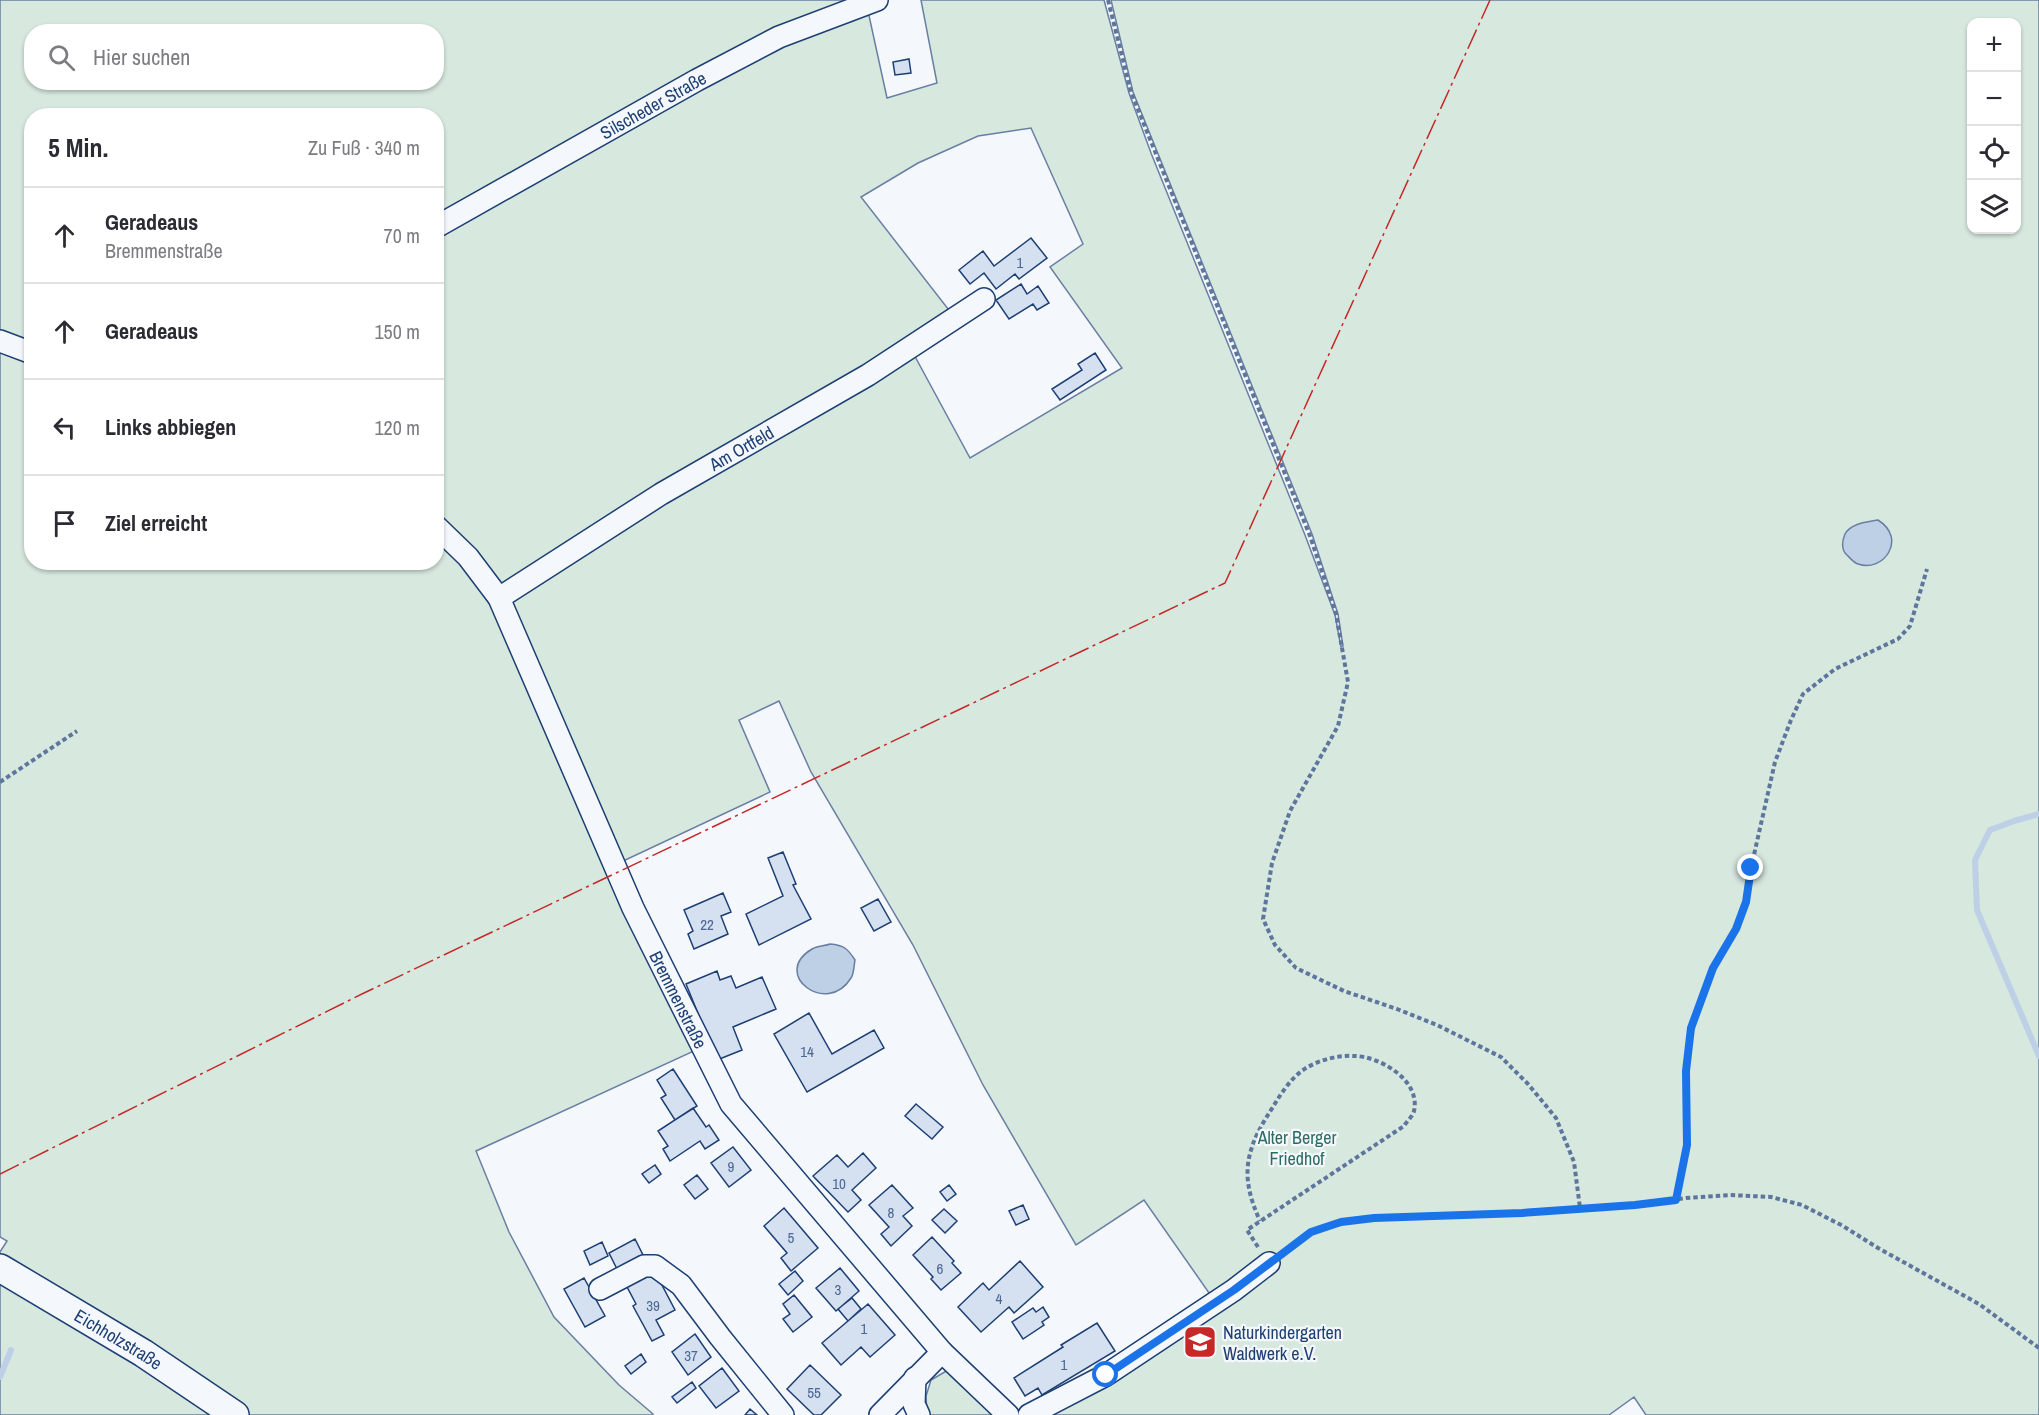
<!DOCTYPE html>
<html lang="de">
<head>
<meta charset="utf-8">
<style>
	:root { --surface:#fff; --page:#f2f2f3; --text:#2b2b33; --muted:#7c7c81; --line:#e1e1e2 }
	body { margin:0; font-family:"Archivo Narrow",sans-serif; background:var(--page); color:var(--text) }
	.controls { position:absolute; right:18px; top:18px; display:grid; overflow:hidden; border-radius:12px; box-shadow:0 2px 4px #0004 }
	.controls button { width:54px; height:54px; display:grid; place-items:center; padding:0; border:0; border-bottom:2px solid var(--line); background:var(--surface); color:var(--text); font:30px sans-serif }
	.stop { position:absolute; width:18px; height:18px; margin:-14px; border:4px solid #1a73e8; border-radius:50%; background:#fff }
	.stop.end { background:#1a73e8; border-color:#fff; box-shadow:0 2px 6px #0008 }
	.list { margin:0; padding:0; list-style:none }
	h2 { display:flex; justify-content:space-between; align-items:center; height:78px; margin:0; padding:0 24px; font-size:26px }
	h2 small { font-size:20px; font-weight:400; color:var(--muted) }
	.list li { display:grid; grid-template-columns:39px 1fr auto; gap:18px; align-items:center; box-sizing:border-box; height:96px; padding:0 24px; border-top:2px solid var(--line) }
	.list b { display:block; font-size:22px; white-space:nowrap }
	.list p { margin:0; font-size:20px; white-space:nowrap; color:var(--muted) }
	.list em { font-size:20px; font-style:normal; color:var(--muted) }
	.icon { flex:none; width:33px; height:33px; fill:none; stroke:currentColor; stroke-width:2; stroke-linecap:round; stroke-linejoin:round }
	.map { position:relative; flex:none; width:2039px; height:1415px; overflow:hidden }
	.search { position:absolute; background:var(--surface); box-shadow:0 2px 4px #0004; left:24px; top:24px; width:420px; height:66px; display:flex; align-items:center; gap:15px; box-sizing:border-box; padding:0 21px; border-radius:24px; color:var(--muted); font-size:22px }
	.panel { position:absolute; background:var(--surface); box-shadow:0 2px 4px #0004; left:24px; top:108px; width:420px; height:462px; border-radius:24px }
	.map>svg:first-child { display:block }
	.green { fill:#d7e8df; stroke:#687fa3; stroke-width:1.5; fill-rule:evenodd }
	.water { fill:#bed0e5; stroke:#687fa3; stroke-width:1.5 }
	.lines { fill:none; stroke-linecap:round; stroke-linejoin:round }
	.stream { stroke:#bed0e5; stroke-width:6 }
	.building { fill:#d5e0f0; stroke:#1d3f73; stroke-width:1.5 }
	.minor-casing { stroke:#1d3f73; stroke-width:24 }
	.major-casing { stroke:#1d3f73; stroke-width:30 }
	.path { stroke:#5e769c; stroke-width:4; stroke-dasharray:4.5 3; stroke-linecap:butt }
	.minor { stroke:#f4f7fb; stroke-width:21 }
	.major { stroke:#f4f7fb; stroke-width:27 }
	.power { stroke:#c62828; stroke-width:1.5; stroke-dasharray:21 4.5 3 4.5; stroke-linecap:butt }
	.route { stroke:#1a73e8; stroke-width:8 }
	.labels { text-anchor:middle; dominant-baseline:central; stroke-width:4.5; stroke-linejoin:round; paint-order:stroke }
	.number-label { font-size:15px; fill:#4b6792 }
	.street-label { font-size:18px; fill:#1d3f73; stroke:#f4f7fb }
	.park-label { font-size:18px; fill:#2c6c60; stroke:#f4f7fb }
	.poi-label { font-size:18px; fill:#1d3f73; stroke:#f4f7fb; text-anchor:start }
</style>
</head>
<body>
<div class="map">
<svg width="2039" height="1415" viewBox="0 0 2039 1415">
	<rect width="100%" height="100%" fill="#f4f7fb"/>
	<path class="green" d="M0,0H849L437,217L436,116H32L31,345L0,334ZM32,32H436V82H32Z
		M921,0H1104L1129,93L1151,153L1305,535L1335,615L1341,647L1343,646L1338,614L1312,534L1133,92L1111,0H2039V1415H1646L1634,1397L1609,1415H1041L1214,1300L1144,1200L1076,1245L983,1085L913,945L811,772L779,701L739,720L770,792L619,863L508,598L912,351L970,458L1122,368L1050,267L1083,244L1031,128L978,136L918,163L861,197L952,314L501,588L437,517L436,235L777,48L868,11L887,98L937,83ZM1972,22H2016V230H1972Z
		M0,349L31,360L32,562H436L437,536L490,599L694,1051L476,1151L509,1232L554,1317L619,1385L653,1414L652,1415H0V1252L7,1241L0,1237Z
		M948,1370L991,1410V1415H927L926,1396L931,1380Z"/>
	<path class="water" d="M1878,520C1908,539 1883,573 1858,564C1854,563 1850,558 1847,555C1841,550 1842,541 1845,534C1851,523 1867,522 1878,520Z
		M830,944C844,945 848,949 855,960C854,965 854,974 851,978C827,1017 770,974 812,949C817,946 825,946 830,944Z"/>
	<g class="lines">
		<path class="stream" d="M2039,814L2014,821L1990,830L1975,860L1977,910L2039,1056
			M0,1377L11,1350"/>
	</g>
	<path class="building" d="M909,59L911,73L895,75L893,62Z
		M1031,238L1047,258L1019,279L1015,274L996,289L984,273L970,284L959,270L983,251L994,266Z
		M1021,284L1027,294L1038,286L1049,303L1037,310L1033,304L1009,319L996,300Z
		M1095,353L1106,370L1060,400L1052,389L1082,370L1078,364Z
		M783,852L796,884L793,885L811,919L759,945L746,914L783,896L768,858Z
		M723,893L731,912L721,916L728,934L694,949L688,934L693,931L684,910Z
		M878,899L891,922L874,931L861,908Z
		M717,971L720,980L731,976L736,988L762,977L776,1009L733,1027L742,1050L717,1060L686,984Z
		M809,1013L832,1054L874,1030L884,1048L807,1092L774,1034Z
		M673,1069L697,1106L675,1120L661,1098L666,1095L657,1080Z
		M916,1104L943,1127L932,1139L905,1116Z
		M693,1108L706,1127L709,1125L719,1140L705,1149L700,1141L670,1161L663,1149L668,1146L658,1131Z
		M733,1147L751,1170L729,1187L711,1163Z
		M863,1153L876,1168L852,1190L861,1200L848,1212L813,1176L837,1155L848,1167Z
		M655,1165L661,1174L649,1183L642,1174Z
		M697,1175L708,1189L695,1199L684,1185Z
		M892,1185L913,1208L903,1216L912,1226L891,1246L881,1234L889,1227L869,1205Z
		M949,1185L956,1194L947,1201L940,1192Z
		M1023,1205L1029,1219L1016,1225L1009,1211Z
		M784,1208L818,1248L791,1271L781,1258L787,1253L764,1226Z
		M944,1209L957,1221L945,1233L932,1220Z
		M932,1237L954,1261L952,1263L961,1273L941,1290L931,1279L933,1277L913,1255Z
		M635,1239L643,1255L617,1269L609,1253Z
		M602,1242L608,1256L590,1265L584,1251Z
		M1020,1261L1043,1287L1014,1313L1009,1307L981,1332L958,1307L983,1283L989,1290Z
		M840,1268L859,1291L836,1311L816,1288Z
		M654,1270L675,1310L656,1320L664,1335L652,1341L633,1306L636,1304L626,1285Z
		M795,1271L803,1281L788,1295L779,1284Z
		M584,1278L605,1316L585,1327L564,1289Z
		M794,1295L812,1317L793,1332L783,1319L790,1314L783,1304Z
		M852,1298L861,1309L848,1321L838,1309Z
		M868,1304L895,1335L870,1357L861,1347L841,1365L822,1343Z
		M1043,1307L1049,1317L1042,1322L1044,1325L1023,1339L1012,1322L1033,1308L1036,1312Z
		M1097,1323L1115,1351L1042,1395L1038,1388L1025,1396L1014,1378L1063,1347L1061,1345Z
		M695,1334L711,1357L688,1375L672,1352Z
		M641,1354L646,1362L631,1374L625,1366Z
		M810,1365L841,1395L821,1415H814L787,1389Z
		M722,1368L739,1391L716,1408L699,1386Z
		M692,1382L696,1388L677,1403L672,1397Z
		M750,1409L757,1415H745Z"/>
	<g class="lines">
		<defs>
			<g id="minor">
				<path id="s1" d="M436,227L697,80L779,37L877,0"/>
				<path d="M0,341L32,353"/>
				<path id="s2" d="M436,526L468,557L499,598L633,908L731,1104L942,1352L1008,1415"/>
				<path id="s3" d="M499,598L661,494L868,375L984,299"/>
				<path d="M600,1289L644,1266H655L681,1285L720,1337L783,1415"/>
				<path d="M915,1378L914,1404L919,1415"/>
				<path d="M880,1415L942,1352"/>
				<path d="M1029,1415L1106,1375L1234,1290L1269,1263"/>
			</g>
			<g id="major">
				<path id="s4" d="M0,1268L143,1353L235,1415"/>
			</g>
		</defs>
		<use href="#minor" class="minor-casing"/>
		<use href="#major" class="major-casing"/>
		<path class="path" d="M1108,0L1131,92L1310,536L1336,614L1348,682L1338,726L1290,811L1272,863L1263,919L1275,945L1296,968L1344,991L1397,1009L1437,1025L1501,1057L1528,1084L1556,1118L1574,1162L1580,1208
			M0,782L77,731
			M1676,1200L1687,1145L1686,1071L1691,1028L1713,968L1736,929L1746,901L1751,868L1775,762L1791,720L1803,694L1835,669L1898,639L1910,626L1927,569
			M1258,1247L1247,1230L1404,1126C1407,1121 1413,1116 1414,1111C1421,1080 1379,1056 1354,1056C1337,1055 1320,1060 1306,1068C1288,1079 1277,1101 1266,1118C1243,1156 1242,1181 1260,1221
			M1283,1253L1311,1232L1341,1222L1374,1218L1522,1213L1635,1205L1686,1198L1730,1195L1771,1197L1802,1205L1843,1226L1878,1248L1979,1304L2039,1348"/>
		<use href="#minor" class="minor"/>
		<use href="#major" class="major"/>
		<path class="power" d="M0,1174L364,993L1225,583L1490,0"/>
	</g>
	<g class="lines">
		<path class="route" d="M1106,1375L1234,1290L1311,1232L1341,1222L1374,1218L1522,1213L1635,1205L1676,1200L1687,1145L1686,1071L1691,1028L1713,968L1736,929L1746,902L1751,868"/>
	</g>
	<defs>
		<symbol id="school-square" viewBox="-11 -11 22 22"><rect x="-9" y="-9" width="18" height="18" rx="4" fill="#c62828" stroke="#f4f7fb"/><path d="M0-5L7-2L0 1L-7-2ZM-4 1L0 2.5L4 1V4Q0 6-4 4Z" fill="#fff"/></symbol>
	</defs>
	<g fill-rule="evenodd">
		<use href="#school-square" x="1181" y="1323" width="38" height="38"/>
	</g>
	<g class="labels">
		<g class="number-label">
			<text x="1020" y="262">1</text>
			<text x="707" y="924">22</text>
			<text x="807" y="1051">14</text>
			<text x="731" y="1166">9</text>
			<text x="839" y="1183">10</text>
			<text x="891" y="1212">8</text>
			<text x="791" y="1237">5</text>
			<text x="940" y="1268">6</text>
			<text x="838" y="1289">3</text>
			<text x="999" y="1298">4</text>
			<text x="653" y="1305">39</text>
			<text x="864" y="1328">1</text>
			<text x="691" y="1355">37</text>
			<text x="1064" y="1364">1</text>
			<text x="814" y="1392">55</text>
		</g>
		<g class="street-label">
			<text stroke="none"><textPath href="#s1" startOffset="249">Silscheder Straße</textPath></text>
			<text stroke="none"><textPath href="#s3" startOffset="285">Am Ortfeld</textPath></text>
			<text stroke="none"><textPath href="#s2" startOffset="536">Bremmenstraße</textPath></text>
			<text stroke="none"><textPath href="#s4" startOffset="138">Eichholzstraße</textPath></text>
		</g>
		<g class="park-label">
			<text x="1297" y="1137">Alter Berger<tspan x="1297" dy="21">Friedhof</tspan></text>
		</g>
		<g class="poi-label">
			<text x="1223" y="1332">Naturkindergarten<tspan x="1223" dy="21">Waldwerk e.V.</tspan></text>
		</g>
	</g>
</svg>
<div class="controls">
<button>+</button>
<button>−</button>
<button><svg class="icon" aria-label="locate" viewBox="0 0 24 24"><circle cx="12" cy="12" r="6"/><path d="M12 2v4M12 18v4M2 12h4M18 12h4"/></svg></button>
<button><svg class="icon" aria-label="layers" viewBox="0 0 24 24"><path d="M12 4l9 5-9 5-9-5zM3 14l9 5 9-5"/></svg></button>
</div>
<div class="stop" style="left:1106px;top:1375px"></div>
<div class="stop end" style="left:1751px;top:868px"></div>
<div class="search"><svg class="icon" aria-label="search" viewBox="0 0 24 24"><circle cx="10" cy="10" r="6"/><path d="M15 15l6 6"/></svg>Hier suchen</div>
<section class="panel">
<h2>5 Min.<small>Zu Fuß · 340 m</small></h2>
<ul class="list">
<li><svg class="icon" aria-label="ahead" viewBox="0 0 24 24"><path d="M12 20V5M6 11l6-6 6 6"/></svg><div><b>Geradeaus</b><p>Bremmenstraße</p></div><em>70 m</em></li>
<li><svg class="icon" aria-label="ahead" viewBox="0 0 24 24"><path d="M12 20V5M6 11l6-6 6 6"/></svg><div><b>Geradeaus</b></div><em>150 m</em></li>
<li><svg class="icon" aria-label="left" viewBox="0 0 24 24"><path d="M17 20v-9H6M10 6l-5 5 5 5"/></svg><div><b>Links abbiegen</b></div><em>120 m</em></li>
<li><svg class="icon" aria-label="arrive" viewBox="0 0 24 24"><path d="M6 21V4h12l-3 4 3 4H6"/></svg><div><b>Ziel erreicht</b></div></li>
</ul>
</section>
</div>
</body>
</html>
